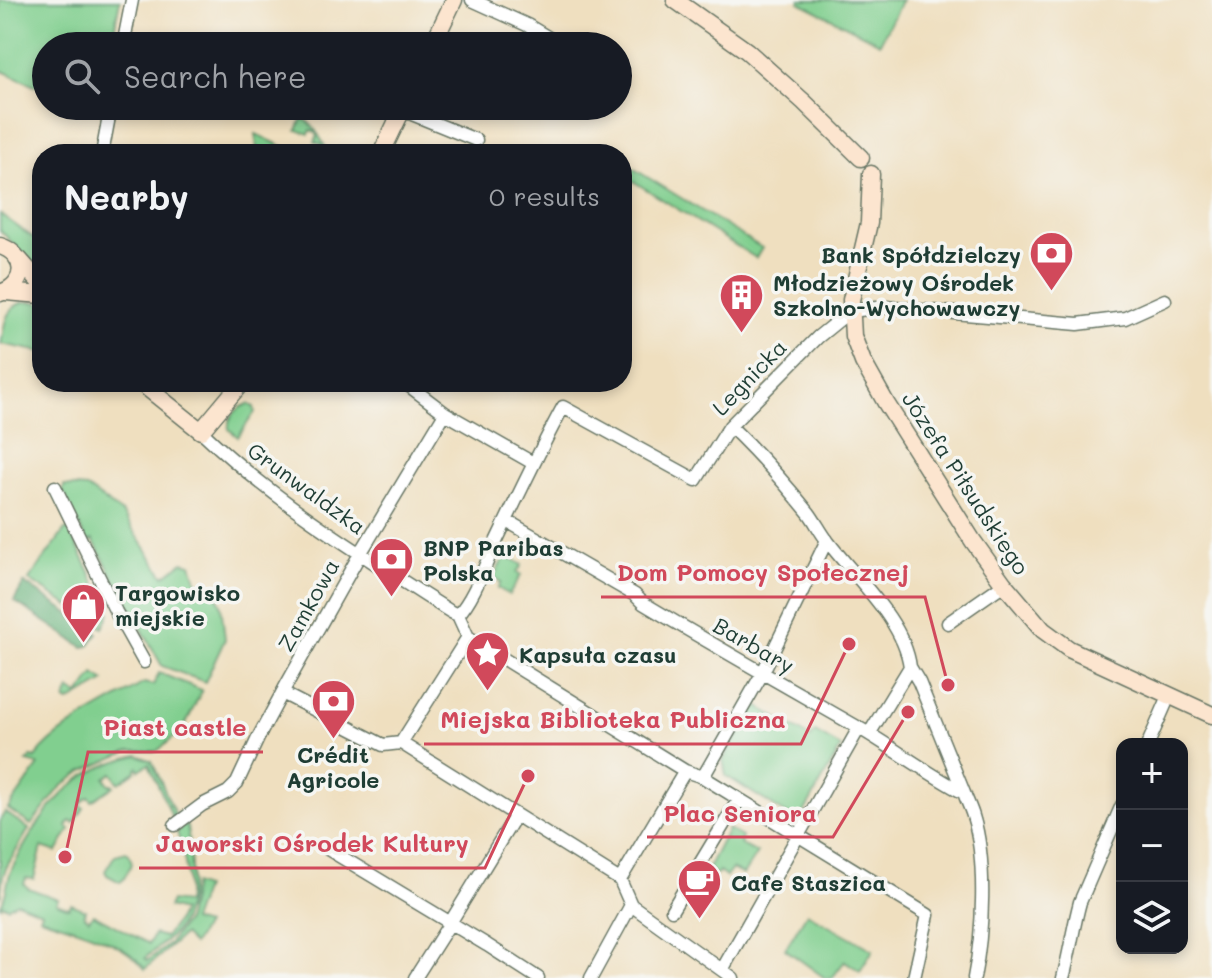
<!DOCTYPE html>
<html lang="en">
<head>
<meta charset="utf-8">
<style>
	:root { --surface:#171b24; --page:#20242c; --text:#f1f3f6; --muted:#9ea1a6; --line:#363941 }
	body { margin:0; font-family:Mali,sans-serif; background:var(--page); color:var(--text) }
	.controls { position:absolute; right:24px; bottom:24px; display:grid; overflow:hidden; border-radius:16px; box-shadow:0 4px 12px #0003 }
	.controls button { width:72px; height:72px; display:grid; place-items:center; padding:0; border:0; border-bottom:2px solid var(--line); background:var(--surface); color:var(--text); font:40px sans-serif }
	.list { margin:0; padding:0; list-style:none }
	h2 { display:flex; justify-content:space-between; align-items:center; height:104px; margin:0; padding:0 32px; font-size:34px }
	h2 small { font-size:26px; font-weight:400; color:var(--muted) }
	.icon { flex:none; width:44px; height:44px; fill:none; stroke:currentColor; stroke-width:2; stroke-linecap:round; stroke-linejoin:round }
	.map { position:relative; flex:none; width:1212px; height:978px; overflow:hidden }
	.search { position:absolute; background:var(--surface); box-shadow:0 4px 12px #0003; left:32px; top:32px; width:600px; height:88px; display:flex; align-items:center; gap:20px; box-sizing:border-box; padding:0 28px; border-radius:44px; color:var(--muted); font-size:30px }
	.panel { position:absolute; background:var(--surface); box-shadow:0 4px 12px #0003; left:32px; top:144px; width:600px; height:248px; border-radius:32px }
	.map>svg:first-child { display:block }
	.green { fill:#81cf8f; stroke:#508662; stroke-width:2 }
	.forest { fill:#68b27a; stroke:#447857; stroke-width:2 }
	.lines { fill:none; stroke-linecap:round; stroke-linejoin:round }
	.street-casing { stroke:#687665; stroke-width:15 }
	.secondary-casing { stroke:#687665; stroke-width:19 }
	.street { stroke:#fff; stroke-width:12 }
	.secondary { stroke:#fce5cf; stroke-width:16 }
	.labels { text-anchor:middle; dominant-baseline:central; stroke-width:7; stroke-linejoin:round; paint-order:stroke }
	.poi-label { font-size:22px; font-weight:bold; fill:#1f3d34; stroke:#f6f6f2; text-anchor:start }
	.street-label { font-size:22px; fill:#1f3d34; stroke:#f6f6f2 }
	.leader { fill:none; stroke:#d1495b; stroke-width:3 }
	.callout-dot { fill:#d1495b; stroke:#f6f6f2; stroke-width:3 }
	.callout-label { font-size:24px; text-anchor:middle; font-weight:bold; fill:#d1495b; stroke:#f6f6f2; stroke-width:7; stroke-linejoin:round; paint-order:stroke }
</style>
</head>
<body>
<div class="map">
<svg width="1212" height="978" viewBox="0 0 1212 978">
	<rect width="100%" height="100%" fill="#f6f6f2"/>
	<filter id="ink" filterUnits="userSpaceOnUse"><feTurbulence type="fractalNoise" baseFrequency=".0125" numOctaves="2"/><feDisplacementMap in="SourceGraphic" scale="16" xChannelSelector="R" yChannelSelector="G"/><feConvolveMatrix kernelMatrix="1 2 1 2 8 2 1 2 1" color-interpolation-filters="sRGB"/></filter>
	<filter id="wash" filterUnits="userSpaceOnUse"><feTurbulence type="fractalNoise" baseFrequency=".006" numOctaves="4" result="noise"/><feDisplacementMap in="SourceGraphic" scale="32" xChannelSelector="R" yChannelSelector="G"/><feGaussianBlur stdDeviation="1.8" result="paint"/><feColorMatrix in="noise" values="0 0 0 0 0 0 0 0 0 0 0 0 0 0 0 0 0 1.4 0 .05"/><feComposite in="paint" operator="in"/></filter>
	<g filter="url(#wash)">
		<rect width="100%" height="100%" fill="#efdfbf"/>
		<path class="green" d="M0,0H120L111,46H46V90L0,70Z
			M800,0H902L880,43L799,2Z
			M291,112C312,119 319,135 329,154H325L321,144L315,142L318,134L311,130L309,134L297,130L302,119L289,113Z
			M256,134L290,150L288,154H257Z
			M631,167L762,248L756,258L625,176Z
			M0,214L42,244V269L33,265L0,230Z
			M23,302H36L42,304V352L1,344C5,325 3,311 23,302Z
			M248,404L254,407L255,412L238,437L229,429C227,417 237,408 248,404Z
			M64,486L87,488L122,513L164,576L183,562L191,564L196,579L202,588L211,589L216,593L221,605L225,639L205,682L162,666L93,540L87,542L63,492Z
			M69,529L110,613L103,628L29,580L65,530Z
			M506,555L522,565L517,573L521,575L509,595L498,588L501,582L493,577Z
			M159,673L202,690L183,730L157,751H129L81,772L61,787L31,825L8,809L39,765L27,762L31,757L35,758C57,727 111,703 144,683L153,685Z
			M94,674L105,681L69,702L65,700L70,690L79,695Z
			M756,705L811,738L815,732L841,747L800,820L797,821L726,776L723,760Z
			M138,755L152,761L177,819H173L149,764L139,770L138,767L136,768V771L119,783L112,773L105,778L110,785L112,784L114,786L92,801L89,797L82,802L81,806L84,808L74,823L70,821L67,827L70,829L57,852L42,847L34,879L26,878L24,884L28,888L58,899L56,903L69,908L71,904L86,910L84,915L89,919L93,914L149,944L154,934L165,937L177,921L182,911L168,907L171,901L186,903C190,878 184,855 177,832L185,825L187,827C191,856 195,888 184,916C178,934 159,946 145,958L147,961L169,944L187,919L194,884L204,888L192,921L205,925L193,945L183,935L145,969C124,940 73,928 40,917L42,912L17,902L8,907L3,905L0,907C9,892 5,882 13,867C27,839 47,807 71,786C88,771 116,760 138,755Z
			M5,812L29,829L7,866L3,876L0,898V820Z
			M728,829L742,837L740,844L757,853L743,875L732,869L726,877L719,872L717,875L707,870Z
			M126,852L129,854L132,864L123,880L120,882L107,875L105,871L115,855Z
			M807,913L873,950L860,971L845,961L832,978H825L785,949Z"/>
		<path class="forest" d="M24,583L98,633L89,646L83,647L14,601Z"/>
	</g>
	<g filter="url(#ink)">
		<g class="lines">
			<defs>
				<path id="street" d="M472,0L527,25L562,46
					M123,46L132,0
					M402,110L476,140
					M102,154L111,106
					M404,382L445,413L533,463
					M730,426C758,453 784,482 809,513C815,521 820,531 826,539C853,576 904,620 910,667
					M201,431C276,503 365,557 451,612L458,615
					M55,487L116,612L144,662
					M507,521L635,595L643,603C716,647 791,689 866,732C899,752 930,775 964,793L919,682L910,667L869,734
					M458,615C474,597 483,570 493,548C516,500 538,453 563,407L696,480L730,426L818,337L850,311L886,307L1078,324L1125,318L1165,300
					M458,615L468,637L685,771
					M948,623L1004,584
					M282,693L383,745L401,743L620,880
					M401,743L468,637
					M1148,744L1169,696
					M703,777L762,674L827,540
					M964,793C967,801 971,809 973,816C987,860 983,934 974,978
					M175,825L202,805L228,792L237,783L259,736L288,682L360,554L445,413
					M323,846L487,945L538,978
					M631,905L620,880L685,771L703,777L928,915L914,978
					M631,905L733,978
					M672,910L739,799
					M722,970L859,728
					M415,978L450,923L516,815
					M591,978L631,905
					M1063,978C1070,953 1073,927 1080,902L1122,805"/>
				<path id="secondary" d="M675,0L747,51L804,102L861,158
					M432,46L454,0
					M381,154L404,106
					M871,174L869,223L851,300L853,336L863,362L886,403L973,541L1004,584L1043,630L1069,649L1212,715
					M0,246C27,254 28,285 0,293
					M19,259L42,285
					M6,292L42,295
					M140,382L201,431L242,382"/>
			</defs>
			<use href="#street" class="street-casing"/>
			<use href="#secondary" class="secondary-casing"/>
			<use href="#street" class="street"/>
			<use href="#secondary" class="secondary"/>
		</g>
	</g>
	<defs>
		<symbol id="bank-pin" viewBox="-11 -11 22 30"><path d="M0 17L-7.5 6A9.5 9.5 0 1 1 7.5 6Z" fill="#d1495b" stroke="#f6f6f2"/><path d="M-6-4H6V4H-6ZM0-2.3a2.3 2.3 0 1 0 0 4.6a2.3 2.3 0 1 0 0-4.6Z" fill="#fff"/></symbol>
		<symbol id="building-pin" viewBox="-11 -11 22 30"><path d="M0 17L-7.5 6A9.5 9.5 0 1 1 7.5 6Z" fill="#d1495b" stroke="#f6f6f2"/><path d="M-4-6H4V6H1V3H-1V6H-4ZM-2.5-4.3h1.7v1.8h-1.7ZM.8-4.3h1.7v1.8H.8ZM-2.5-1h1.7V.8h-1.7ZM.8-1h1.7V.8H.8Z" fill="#fff"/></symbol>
		<symbol id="shop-pin" viewBox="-11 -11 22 30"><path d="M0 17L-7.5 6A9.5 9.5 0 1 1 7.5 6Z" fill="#d1495b" stroke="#f6f6f2"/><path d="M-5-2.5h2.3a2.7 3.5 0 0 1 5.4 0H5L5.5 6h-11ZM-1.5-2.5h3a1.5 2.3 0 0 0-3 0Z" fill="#fff"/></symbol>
		<symbol id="sight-pin" viewBox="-11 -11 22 30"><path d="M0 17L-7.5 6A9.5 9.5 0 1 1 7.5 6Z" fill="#d1495b" stroke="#f6f6f2"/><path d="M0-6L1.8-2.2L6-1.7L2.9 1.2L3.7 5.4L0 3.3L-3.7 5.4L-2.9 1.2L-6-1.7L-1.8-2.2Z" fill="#fff"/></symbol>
		<symbol id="cafe-pin" viewBox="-11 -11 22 30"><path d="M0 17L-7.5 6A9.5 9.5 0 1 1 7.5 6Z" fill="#d1495b" stroke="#f6f6f2"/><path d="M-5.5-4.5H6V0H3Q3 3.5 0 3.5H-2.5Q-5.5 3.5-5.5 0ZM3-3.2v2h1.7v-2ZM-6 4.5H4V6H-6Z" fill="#fff"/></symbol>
	</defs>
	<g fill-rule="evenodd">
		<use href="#bank-pin" x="1026" y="228" width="51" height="69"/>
		<use href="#building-pin" x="716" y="270" width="51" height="69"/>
		<use href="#bank-pin" x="366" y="534" width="51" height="69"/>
		<use href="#shop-pin" x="58" y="580" width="51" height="69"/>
		<use href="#sight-pin" x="462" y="628" width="51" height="69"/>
		<use href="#bank-pin" x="308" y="676" width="51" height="69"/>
		<use href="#cafe-pin" x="674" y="856" width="51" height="69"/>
	</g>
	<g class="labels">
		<g class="poi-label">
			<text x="1021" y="254" text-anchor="end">Bank Spółdzielczy</text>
			<text x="773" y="282">Młodzieżowy Ośrodek<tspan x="773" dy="25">Szkolno-Wychowawczy</tspan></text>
			<text x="423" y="547">BNP Paribas<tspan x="423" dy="25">Polska</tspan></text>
			<text x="115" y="592">Targowisko<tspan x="115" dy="25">miejskie</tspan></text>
			<text x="519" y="654">Kapsuła czasu</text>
			<text x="333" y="754" text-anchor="middle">Crédit<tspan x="333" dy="25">Agricole</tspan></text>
			<text x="731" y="882">Cafe Staszica</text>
		</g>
		<g class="street-label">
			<text transform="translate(749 377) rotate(-46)">Legnicka</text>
			<text transform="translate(966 483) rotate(57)">Józefa Piłsudskiego</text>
			<text transform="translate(307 488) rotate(36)">Grunwaldzka</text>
			<text transform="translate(308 605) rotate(-61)">Zamkowa</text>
			<text transform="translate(754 645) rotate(30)">Barbary</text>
		</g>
	</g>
	<path class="leader" d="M948 685L925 597H601M849 644L801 744H424M65 857L88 752H263M908 712L833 837H647M528 776L485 868H139"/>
	<g class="callout-dot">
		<circle cx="948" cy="685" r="8"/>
		<circle cx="849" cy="644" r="8"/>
		<circle cx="65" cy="857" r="8"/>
		<circle cx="908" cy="712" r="8"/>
		<circle cx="528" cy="776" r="8"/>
	</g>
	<g class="callout-label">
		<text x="763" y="581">Dom Pomocy Społecznej</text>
		<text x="613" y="728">Miejska Biblioteka Publiczna</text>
		<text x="175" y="736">Piast castle</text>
		<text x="740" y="822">Plac Seniora</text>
		<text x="312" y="852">Jaworski Ośrodek Kultury</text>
	</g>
</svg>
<div class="controls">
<button>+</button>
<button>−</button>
<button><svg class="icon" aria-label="layers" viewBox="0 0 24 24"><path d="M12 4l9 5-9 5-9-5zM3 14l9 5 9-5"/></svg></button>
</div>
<div class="search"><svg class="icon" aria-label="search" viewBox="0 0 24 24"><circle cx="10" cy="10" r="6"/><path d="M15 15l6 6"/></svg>Search here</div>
<section class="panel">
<h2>Nearby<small>0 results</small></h2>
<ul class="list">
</ul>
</section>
</div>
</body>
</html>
